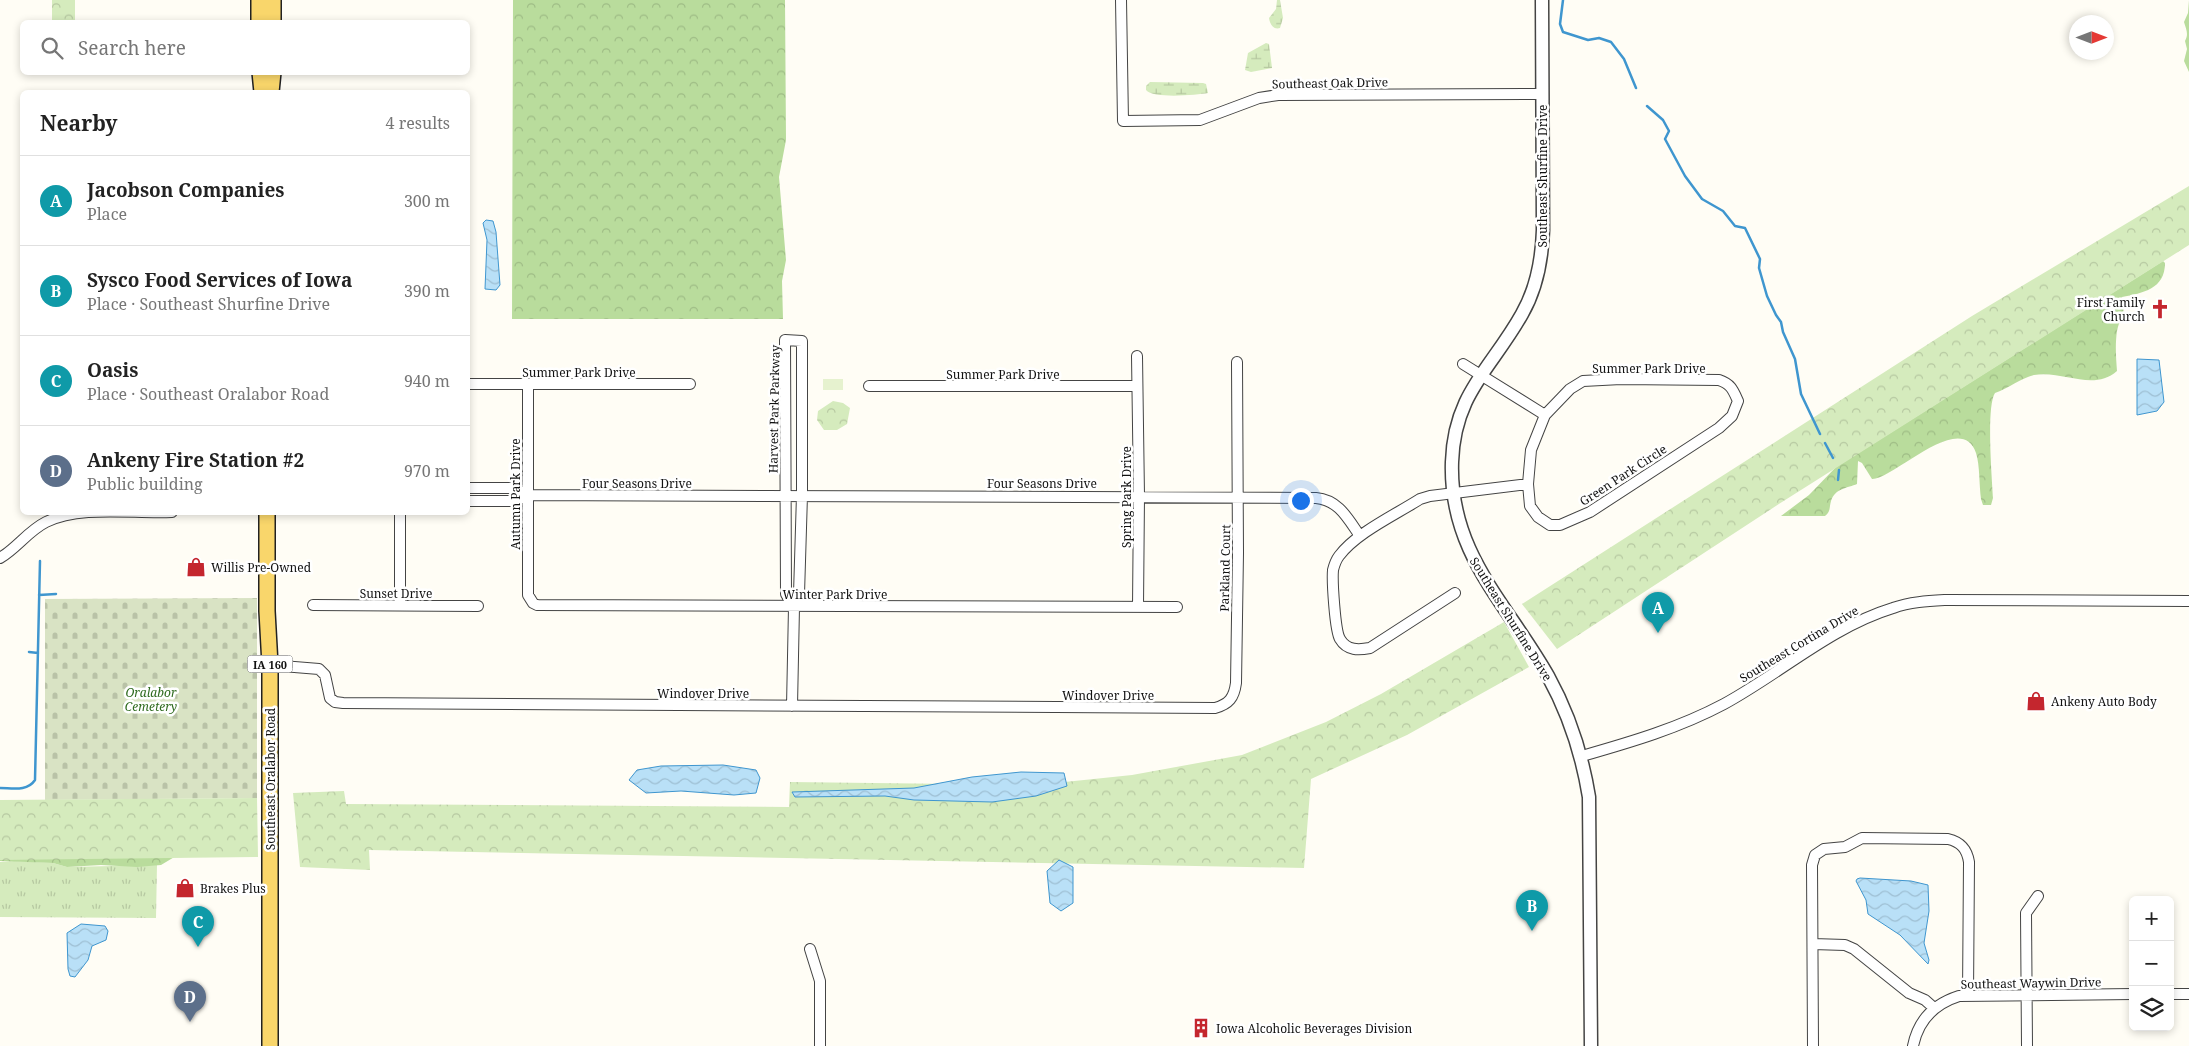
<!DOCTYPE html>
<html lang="en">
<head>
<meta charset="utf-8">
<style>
	:root { --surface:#fff; --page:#f2f2f2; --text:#222; --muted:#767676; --line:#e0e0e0; --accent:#c4262e }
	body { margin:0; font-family:"Noto Serif",serif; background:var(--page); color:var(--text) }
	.controls { position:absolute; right:15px; bottom:15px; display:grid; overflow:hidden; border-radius:8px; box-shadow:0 2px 8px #0003 }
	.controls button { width:45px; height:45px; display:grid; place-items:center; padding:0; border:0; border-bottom:1px solid var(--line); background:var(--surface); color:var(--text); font:25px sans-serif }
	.compass { position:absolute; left:2069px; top:15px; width:45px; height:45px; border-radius:50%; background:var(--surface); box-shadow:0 2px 8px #0003; rotate:90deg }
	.you { position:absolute; left:1300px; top:500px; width:18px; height:18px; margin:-12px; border:4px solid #fff; border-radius:50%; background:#1a73e8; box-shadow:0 0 0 8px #1a73e833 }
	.badge { display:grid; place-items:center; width:32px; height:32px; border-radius:50%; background:var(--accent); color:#fff; font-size:16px; font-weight:700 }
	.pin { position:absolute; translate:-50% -41px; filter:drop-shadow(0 1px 2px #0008) }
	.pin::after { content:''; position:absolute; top:26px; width:18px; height:15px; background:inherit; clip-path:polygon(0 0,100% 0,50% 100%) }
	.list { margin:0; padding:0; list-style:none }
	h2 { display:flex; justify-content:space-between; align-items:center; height:65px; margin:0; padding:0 20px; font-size:21px }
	h2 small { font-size:16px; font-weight:400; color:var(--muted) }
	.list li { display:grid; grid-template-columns:32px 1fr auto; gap:15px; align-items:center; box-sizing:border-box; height:90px; padding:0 20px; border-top:1px solid var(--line) }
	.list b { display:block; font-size:19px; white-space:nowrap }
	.list p { margin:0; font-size:16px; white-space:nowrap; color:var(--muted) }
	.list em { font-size:16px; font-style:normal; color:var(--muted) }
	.icon { flex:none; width:28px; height:28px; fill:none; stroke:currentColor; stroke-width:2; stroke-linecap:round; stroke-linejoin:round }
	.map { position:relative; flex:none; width:2189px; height:1046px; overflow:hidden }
	.search { position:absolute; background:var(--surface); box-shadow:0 2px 8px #0003; left:20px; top:20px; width:450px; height:55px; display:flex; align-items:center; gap:12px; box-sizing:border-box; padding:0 18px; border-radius:8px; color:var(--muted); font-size:19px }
	.panel { position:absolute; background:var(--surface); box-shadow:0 2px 8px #0003; left:20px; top:90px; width:450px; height:425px; border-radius:8px }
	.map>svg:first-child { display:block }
	.grass { fill:url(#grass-tufts) }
	.forest { fill:url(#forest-crowns) }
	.wetland { fill:url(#wetland-marsh) }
	.cemetery { fill:url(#cemetery-stones) }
	.park { fill:url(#park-crowns) }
	.pitch { fill:#e6f2cf }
	.water { fill:url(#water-waves); stroke:#3f96cf }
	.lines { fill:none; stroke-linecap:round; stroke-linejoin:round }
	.stream { stroke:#3f96cf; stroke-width:2.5 }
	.minor-casing { stroke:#444; stroke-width:12 }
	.tertiary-casing { stroke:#444; stroke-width:15 }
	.primary-casing { stroke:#222; stroke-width:18 }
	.minor { stroke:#fff; stroke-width:10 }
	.tertiary { stroke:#fff; stroke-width:12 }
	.primary { stroke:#f9d66b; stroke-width:15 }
	.labels { text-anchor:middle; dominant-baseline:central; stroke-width:5; stroke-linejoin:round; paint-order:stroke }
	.shield { fill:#fff; stroke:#585858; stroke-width:1 }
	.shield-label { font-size:11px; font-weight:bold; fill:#111 }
	.street-label { font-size:12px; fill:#111; stroke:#fff }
	.poi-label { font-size:12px; fill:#111; stroke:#fff; text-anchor:start }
	.park-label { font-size:12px; font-style:italic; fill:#2f6b1f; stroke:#fff }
</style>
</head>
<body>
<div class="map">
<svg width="2189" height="1046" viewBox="0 0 2189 1046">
	<defs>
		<pattern id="grass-tufts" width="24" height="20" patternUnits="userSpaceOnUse" patternTransform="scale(1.25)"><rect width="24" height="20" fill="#d5ebbd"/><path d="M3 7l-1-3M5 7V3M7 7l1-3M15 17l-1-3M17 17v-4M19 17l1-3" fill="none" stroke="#b6c8a1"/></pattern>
		<pattern id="forest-crowns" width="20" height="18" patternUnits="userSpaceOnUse" patternTransform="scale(1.25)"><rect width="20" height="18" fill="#b9dc9c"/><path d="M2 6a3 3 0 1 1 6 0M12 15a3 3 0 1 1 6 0" fill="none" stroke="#9ebc85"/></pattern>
		<pattern id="wetland-marsh" width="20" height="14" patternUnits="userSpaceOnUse" patternTransform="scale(1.25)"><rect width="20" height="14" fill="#d5ebbd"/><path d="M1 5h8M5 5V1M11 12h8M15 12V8" fill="none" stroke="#b6c8a1"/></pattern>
		<pattern id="cemetery-stones" width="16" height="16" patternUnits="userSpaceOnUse" patternTransform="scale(1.25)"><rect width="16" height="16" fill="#d9e3c4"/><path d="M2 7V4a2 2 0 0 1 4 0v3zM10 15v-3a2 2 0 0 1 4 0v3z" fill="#b9c2a7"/></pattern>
		<pattern id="park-crowns" width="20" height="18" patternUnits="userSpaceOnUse" patternTransform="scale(1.25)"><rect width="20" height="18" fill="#d5ebbd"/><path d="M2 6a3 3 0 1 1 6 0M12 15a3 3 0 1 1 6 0" fill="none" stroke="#b6c8a1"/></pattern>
		<pattern id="water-waves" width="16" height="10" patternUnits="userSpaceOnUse" patternTransform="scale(1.25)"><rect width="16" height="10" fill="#b9e0f7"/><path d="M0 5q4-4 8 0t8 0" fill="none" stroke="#9ebfd3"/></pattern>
	</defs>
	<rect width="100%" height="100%" fill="#fffdf5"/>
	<path class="grass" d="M14,861L53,863L67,867L157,865L156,918L0,917V862Z"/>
	<path class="forest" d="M513,0H785L786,140L779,177L786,260L782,281L783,319H512Z
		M2189,0V72L2184,61L2187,49L2185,41C2189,34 2186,29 2184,22L2188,13Z
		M2163,261L2165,263C2165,289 2143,293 2122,297C2127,314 2120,316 2117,331C2115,345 2116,357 2117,371C2093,392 2063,370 2034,375C2021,378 2009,388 1995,393C1986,407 1992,478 1993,498L1991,505H1983L1981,499C1979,486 1980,465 1976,453C1961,409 1893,480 1872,479L1862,463L1858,461L1857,484C1848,488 1835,488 1831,501C1829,508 1831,511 1825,516H1781L1809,495L1836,467Z
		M0,831L176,856L161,865L137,867L101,865L67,867L53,863L0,861V865Z"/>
	<path class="wetland" d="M1277,0H1280L1283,18L1280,28C1273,30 1270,24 1269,18L1276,9Z
		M1266,43L1269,44L1272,68L1251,72L1245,70L1248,53Z
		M1150,82L1203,83L1206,84L1208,93C1197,95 1153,99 1146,90V86Z"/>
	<path class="cemetery" d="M257,598V798L45,800V599Z"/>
	<path class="park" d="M52,0H75V22H52Z
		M2189,186V245L1782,502L1557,649L1522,604L1972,316Z
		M833,401L843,403L850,408L847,424L837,430H824L817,420L818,411Z
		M1504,622L1529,667L1407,735L1311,779L1304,868L369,850L370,870L300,867L293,793L344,791L346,804L789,807L790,782L1036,785L1132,775L1242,755L1326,722L1381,694Z
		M257,798L258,857L0,860V800Z"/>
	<path class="pitch" d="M823,379H843V390H823Z"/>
	<path class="water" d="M486,220L493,221L496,232L500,285L496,290L485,289L487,240L483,223Z
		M2137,359L2159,360L2164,402L2157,411L2137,415Z
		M723,765L756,770L760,778L756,793L734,795L681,791L646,793L629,780L637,770L661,766Z
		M1021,772L1064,773L1067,786L1036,796L992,802L914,800L885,796L795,797L792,792L914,788L972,777Z
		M1059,860L1073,867V903L1061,911L1050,903L1047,871Z
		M1860,878L1911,881L1928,885L1929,911L1924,943L1929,960L1928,964L1900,935L1868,914L1866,900L1856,881L1857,879Z
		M81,924L105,926L108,931L106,940L92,946L88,960L75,977L70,976L68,969L67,933Z"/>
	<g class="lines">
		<path class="stream" d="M1563,0L1560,24L1563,32L1588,40L1599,38L1611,42L1624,59L1636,88
			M1647,106L1663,120L1669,131L1665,139L1685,176L1702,199L1723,211L1735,226L1745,228L1760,259L1759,268L1767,296L1776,315L1781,322L1783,332L1795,359L1801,394L1820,434
			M1825,443L1833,458
			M1838,480L1839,470
			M39,595L56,594
			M29,652L38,653
			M0,788C12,788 27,792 35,780L40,561"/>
		<defs>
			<path id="minor" d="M1121,0L1123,121L1200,120L1259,98L1278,95L1543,94
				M1137,356L1139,496L1138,607
				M1463,364L1545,415
				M1621,379L1719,380C1731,384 1733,390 1738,401L1732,416L1719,428L1590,512L1560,525H1550L1538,517L1530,506L1528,484L1531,450L1545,415L1570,389L1583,381Z
				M468,384H690
				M528,384V595L533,603L537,605L1177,607
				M869,386H1137
				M468,488H514L527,495
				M468,501H515L527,495L1316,498C1339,500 1348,519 1360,536
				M0,558C17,548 28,531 46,522C81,505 133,514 172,512
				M1455,593L1370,648C1359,650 1347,651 1340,639C1335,631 1332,581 1333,570C1334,566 1336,560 1339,556C1356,533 1395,515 1420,499L1430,496L1528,484
				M313,605L478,606
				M400,605V512
				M270,665L319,669L325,675L330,698L335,702L343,703L1215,708C1229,704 1234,698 1236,683L1238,553L1237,362
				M792,706L794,607L799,594L802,495V341L785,340L786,594L794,607
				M1582,756C1631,742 1679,728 1724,704C1781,673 1831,627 1893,608C1910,602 1928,601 1945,600L2189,601
				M1813,944L1845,945L1854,949L1909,993L1925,1000L1934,1008
				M810,949L820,981V1046
				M2170,994H2189
				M1813,1046L1812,865L1815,855L1824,849L1845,847L1862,838L1948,839C1961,842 1967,849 1969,862L1968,995
				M1913,1046C1918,1021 1934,1004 1959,996L2133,994
				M2027,1046L2026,913L2038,896"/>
			<path id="tertiary" d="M1542,0L1543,230C1542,260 1537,288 1522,314C1492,368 1454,393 1452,462C1449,553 1506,602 1548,676C1569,714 1582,754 1589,797L1591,1046"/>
			<path id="primary" d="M259,0V22
				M273,22V0
				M260,72L262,92
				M271,92L273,72
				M267,512V611L270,665V1046"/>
		</defs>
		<use href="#minor" class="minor-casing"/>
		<use href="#tertiary" class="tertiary-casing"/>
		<use href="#primary" class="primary-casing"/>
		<use href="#minor" class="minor"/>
		<use href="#tertiary" class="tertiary"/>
		<use href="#primary" class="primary"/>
	</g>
	<defs>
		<symbol id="church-bare" viewBox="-9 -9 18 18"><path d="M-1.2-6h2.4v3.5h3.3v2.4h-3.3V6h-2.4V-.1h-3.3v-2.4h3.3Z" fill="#c4262e" stroke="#fff" stroke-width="2.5" paint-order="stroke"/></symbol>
		<symbol id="shop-bare" viewBox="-9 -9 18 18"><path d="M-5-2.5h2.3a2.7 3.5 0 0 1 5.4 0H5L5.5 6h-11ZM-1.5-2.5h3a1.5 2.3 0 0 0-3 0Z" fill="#c4262e" stroke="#fff" stroke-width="2.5" paint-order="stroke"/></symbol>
		<symbol id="building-bare" viewBox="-9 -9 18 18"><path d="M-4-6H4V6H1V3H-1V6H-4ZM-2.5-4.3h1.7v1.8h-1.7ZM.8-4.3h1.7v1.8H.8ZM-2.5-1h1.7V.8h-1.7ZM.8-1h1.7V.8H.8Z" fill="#c4262e" stroke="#fff" stroke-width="2.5" paint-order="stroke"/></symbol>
	</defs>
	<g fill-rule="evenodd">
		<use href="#church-bare" x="2146" y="295" width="28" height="28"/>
		<use href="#shop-bare" x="182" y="553" width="28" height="28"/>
		<use href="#shop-bare" x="2022" y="687" width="28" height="28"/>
		<use href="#shop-bare" x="171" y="874" width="28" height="28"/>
		<use href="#building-bare" x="1187" y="1014" width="28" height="28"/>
	</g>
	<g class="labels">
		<rect class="shield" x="247.5" y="655.5" width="45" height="17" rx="4"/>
		<g class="shield-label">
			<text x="270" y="664">IA 160</text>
		</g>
		<g class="street-label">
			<text transform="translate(1330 83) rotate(-1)">Southeast Oak Drive</text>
			<text transform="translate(1542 176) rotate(-90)">Southeast Shurfine Drive</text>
			<text x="1649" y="368">Summer Park Drive</text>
			<text x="579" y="372">Summer Park Drive</text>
			<text x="1003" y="374">Summer Park Drive</text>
			<text transform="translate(774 409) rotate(-89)">Harvest Park Parkway</text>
			<text transform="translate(1623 475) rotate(-33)">Green Park Circle</text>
			<text x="637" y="483">Four Seasons Drive</text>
			<text x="1042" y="483">Four Seasons Drive</text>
			<text transform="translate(515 494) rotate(-90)">Autumn Park Drive</text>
			<text transform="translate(1126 497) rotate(-90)">Spring Park Drive</text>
			<text transform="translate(1225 568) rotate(-89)">Parkland Court</text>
			<text x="396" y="593">Sunset Drive</text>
			<text x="835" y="594">Winter Park Drive</text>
			<text transform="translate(1511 619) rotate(58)">Southeast Shurfine Drive</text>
			<text transform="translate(1799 644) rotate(-31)">Southeast Cortina Drive</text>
			<text x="703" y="693">Windover Drive</text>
			<text x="1108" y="695">Windover Drive</text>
			<text transform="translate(270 779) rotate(-90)">Southeast Oralabor Road</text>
			<text transform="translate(2031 983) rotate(-1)">Southeast Waywin Drive</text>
		</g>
		<g class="poi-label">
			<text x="2145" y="302" text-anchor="end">First Family<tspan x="2145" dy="14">Church</tspan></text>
			<text x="211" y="567">Willis Pre-Owned</text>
			<text x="2051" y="701">Ankeny Auto Body</text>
			<text x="200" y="888">Brakes Plus</text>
			<text x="1216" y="1028">Iowa Alcoholic Beverages Division</text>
		</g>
		<g class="park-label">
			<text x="151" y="692">Oralabor<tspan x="151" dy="14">Cemetery</tspan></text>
		</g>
	</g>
</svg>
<div class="controls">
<button>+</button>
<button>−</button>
<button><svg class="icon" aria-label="layers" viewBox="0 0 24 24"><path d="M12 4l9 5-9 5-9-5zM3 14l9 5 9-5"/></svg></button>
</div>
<svg class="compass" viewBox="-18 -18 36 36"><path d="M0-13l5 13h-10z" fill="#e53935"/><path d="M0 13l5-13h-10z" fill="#767676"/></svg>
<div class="you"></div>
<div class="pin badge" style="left:1658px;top:633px;background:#0f9aa8">A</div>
<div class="pin badge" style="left:1532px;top:931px;background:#0f9aa8">B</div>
<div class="pin badge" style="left:198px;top:947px;background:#0f9aa8">C</div>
<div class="pin badge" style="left:190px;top:1022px;background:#5c6f8a">D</div>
<div class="search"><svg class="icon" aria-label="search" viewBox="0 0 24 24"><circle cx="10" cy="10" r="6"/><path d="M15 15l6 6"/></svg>Search here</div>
<section class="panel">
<h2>Nearby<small>4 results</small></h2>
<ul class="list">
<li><span class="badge" style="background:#0f9aa8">A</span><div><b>Jacobson Companies</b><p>Place</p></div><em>300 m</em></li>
<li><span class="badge" style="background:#0f9aa8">B</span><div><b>Sysco Food Services of Iowa</b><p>Place · Southeast Shurfine Drive</p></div><em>390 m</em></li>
<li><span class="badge" style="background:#0f9aa8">C</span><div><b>Oasis</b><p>Place · Southeast Oralabor Road</p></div><em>940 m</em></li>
<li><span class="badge" style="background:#5c6f8a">D</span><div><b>Ankeny Fire Station #2</b><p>Public building</p></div><em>970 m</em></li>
</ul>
</section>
</div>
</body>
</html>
